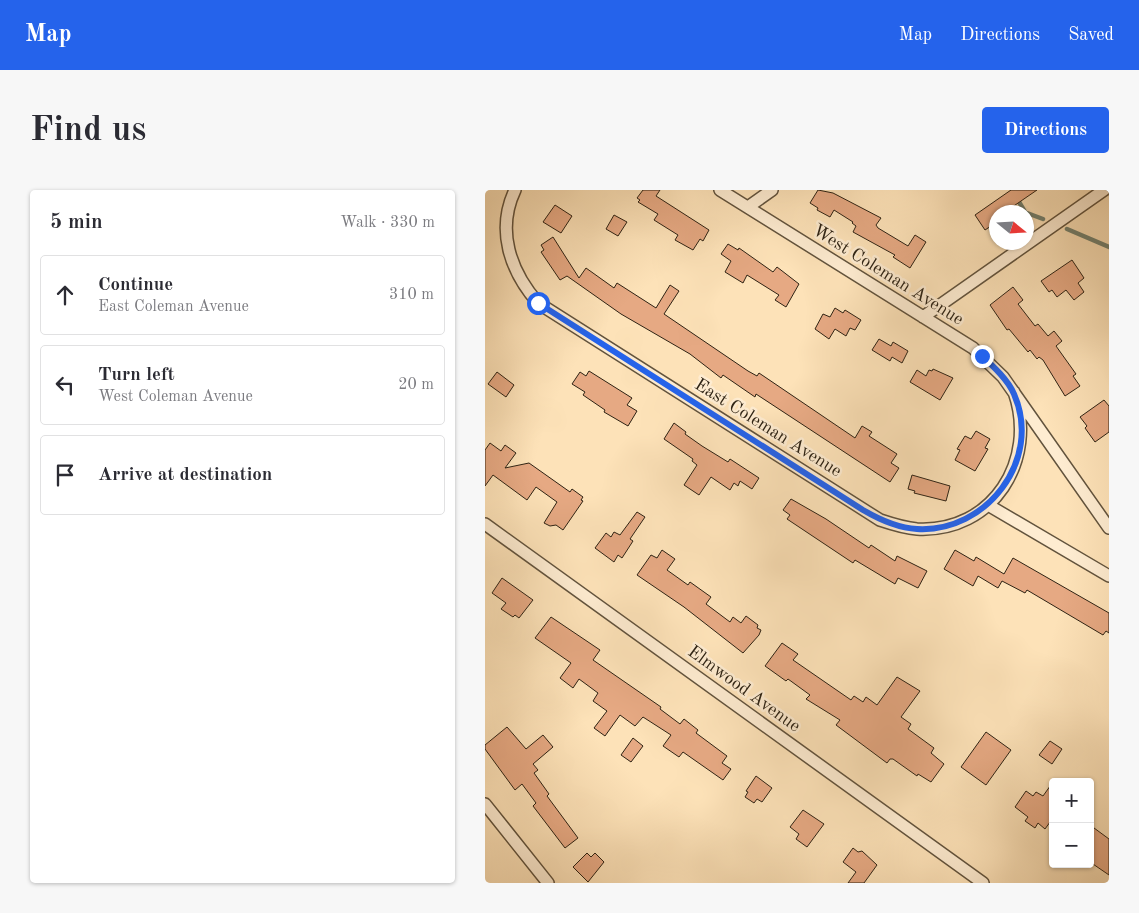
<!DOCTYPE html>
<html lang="en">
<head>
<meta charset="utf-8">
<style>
	:root { --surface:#fff; --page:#f7f7f7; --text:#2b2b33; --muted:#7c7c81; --line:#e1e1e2; --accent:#2563eb }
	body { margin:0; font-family:"Old Standard TT",serif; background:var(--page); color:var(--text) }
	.controls { position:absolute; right:15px; bottom:15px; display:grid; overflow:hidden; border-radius:5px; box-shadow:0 1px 4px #0004 }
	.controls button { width:45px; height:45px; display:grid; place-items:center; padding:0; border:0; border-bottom:1px solid var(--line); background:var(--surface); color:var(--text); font:25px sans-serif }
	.compass { position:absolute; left:504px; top:15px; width:45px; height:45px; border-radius:50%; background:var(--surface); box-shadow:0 1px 4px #0004; rotate:108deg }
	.stop { position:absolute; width:15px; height:15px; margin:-11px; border:4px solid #2563eb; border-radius:50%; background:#fff }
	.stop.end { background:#2563eb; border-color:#fff; box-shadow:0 1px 5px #0008 }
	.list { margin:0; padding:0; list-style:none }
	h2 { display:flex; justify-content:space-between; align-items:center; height:65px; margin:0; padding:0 20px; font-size:21px }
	h2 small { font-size:16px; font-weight:400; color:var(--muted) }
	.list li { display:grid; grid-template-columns:32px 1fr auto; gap:15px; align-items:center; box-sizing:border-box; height:80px; margin:0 10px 10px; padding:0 10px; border:1px solid var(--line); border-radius:5px }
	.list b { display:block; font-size:19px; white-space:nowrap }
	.list p { margin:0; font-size:16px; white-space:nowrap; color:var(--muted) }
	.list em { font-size:16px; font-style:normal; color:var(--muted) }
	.icon { flex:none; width:28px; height:28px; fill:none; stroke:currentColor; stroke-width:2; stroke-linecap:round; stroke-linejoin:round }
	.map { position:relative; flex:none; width:624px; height:693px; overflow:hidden; border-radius:5px }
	header { display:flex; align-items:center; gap:30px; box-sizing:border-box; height:70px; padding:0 25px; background:var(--accent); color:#fff }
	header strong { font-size:24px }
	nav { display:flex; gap:28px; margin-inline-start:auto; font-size:18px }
	.intro { display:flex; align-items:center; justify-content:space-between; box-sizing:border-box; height:120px; padding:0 30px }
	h1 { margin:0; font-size:35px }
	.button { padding:12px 22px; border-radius:5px; background:var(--accent); color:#fff; font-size:18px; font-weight:700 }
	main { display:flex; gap:30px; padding:0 30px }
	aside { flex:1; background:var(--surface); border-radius:5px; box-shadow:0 1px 4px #0004 }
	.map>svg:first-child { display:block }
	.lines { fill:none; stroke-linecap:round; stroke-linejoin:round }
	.stream { stroke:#72806f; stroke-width:4.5 }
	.building { fill:#e6a983; stroke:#2e2314 }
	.minor-casing { stroke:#62533d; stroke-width:14 }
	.minor { stroke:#feecd1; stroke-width:11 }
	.route { stroke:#2563eb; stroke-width:6 }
	.labels { text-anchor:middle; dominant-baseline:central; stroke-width:5; stroke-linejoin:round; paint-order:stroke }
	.street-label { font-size:18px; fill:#2e2314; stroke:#feecd1 }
</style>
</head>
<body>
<header>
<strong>Map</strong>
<nav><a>Map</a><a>Directions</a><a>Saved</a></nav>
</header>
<div class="intro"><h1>Find us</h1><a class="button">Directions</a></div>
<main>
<aside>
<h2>5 min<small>Walk · 330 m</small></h2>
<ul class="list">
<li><svg class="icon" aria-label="ahead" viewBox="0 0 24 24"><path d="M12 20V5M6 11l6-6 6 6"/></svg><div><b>Continue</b><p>East Coleman Avenue</p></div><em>310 m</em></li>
<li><svg class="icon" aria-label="left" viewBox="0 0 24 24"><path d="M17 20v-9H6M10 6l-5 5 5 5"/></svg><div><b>Turn left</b><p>West Coleman Avenue</p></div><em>20 m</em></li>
<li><svg class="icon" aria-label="arrive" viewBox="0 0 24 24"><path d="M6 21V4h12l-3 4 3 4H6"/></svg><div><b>Arrive at destination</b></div></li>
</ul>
</aside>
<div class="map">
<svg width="624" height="693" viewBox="0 0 624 693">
	<rect width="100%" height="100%" fill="#fde2b8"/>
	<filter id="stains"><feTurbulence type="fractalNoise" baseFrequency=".004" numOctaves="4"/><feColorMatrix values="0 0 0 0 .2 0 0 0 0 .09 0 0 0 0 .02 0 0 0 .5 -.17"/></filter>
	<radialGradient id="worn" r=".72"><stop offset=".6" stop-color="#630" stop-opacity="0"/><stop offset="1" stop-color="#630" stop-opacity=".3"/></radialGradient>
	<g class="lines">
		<path class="stream" d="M527,0L540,22
			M542,23L558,29
			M582,39L624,57"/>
	</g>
	<path class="building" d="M158,0H175L171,6L224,40L218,51L215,49L208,60L190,50L193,45L169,30L173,24L153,12L155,10L152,8Z
		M333,0L348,3L396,28L391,35L393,38L423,56L430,45L441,52L425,78L408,67L410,65L368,42L371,36L367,33L368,32L349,20L345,27L332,20L333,18L325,13Z
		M526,0H552L520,22H512V32L500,40L490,25Z
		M70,15L87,26L76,43L58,32Z
		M129,25L142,32L133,46L121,39Z
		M68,47L94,88L101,78L129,98L132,93L171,118L185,95L194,101L179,124L263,181L272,186L274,183L370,248L377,236L387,242L384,246L412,264L406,273L414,278L405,292L271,204L270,207L238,185L236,188L205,164L136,124L82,86L75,90L56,62L59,60L56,55Z
		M243,54L253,60L254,58L288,82L292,77L314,94L301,117L290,110L294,105L262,85L258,93L240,82L246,71L236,64Z
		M587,70L599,88L593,93L599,102L589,110L581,100L572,107L567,100L564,102L556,91Z
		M528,97L538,110L533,114L550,136L553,134L563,146L569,141L577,151L571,156L591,184L588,186L595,196L580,206L558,170L554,167L552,169L545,160L543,162L524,139L522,140L505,115Z
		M350,118L358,123L360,120L376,130L370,140L365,138L361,146L350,139L344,149L330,139L338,124L345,127Z
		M394,149L406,156L408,152L423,161L417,173L407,167L405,171L387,160Z
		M448,179L468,188L455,210L425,192L432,180L441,186L444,180L447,181Z
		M104,181L147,208L142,215L152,221L143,236L119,222L120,220L98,205L100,202L87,194L95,182L101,186Z
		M12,182L29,195L21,207L3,194Z
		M619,210L624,216V242L610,252L600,238L602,236L595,227Z
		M189,233L201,242L200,244L217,256L243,272L245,269L274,288L267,299L255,291L253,296L249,293L245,300L226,287L214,305L199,295L212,275L207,271L208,269L179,249Z
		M491,241L505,249L500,258L503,259L490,281L470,270L475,260L472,259L480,246L486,249Z
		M5,253L16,261L20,255L31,263L20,278L44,273L85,302L87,299L98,307L96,310L98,311L78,340L71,335L65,336L59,333L72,312L51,297L42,310L8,285L0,296V260Z
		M427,285L465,296L461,311L429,303L430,301L423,299Z
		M306,309L341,329L384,358L386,355L410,371L412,366L442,381L433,398L413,388L410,394L370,370L368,373L302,329L305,325L298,320Z
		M152,322L160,327L145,349L148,351L137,368L133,365L129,372L110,358L121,343L126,347L129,342L135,345Z
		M177,360L190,369L182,380L203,395L205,392L226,407L221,414L245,432L248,427L256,433L261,426L273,435L272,438L276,440L274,445L258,463L199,417L152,385L166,365L172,368Z
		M470,360L489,371L491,367L519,384L528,368L624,423V443L621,441L618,445L542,400L540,403L517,391L513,398L493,386L488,396L459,379Z
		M17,388L48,410L34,428L30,425L28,427L16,419L21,413L7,403Z
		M66,427L115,460L108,470L176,517L175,519L195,534L199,529L213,540L211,543L242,566L237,573L246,579L238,590L198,562L194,567L178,556L186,545L158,527L150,536L135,525L120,546L109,538L122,521L108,511L113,503L94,489L88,498L75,488L86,473L50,448Z
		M297,453L313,464L308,470L366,510L369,506L378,512L381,507L392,515L412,487L435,501L416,527L426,534L423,539L449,558L446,563L459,574L446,592L433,584L432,586L408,569H405L402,573L351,535L355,530L321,509L325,505L303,489L301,491L280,476Z
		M22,537L41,559L58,545L68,557L48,574L53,580L49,583L64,604L62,606L93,648L80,658L48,616L51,613L37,594L30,600L0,559V555Z
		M501,542L526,560L501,595L476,577Z
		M148,548L158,556L146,572L136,565Z
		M565,551L577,559L567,574L554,565Z
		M271,586L287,598L277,612L272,609L269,613L260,607L263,602L261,601Z
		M568,592V628L560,639L553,633L550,638L540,631L543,627L530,617L541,601L548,606L551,602L558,606Z
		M318,620L339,634L322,657L311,649L314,644L305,637Z
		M605,635L624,649V685L605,672Z
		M368,658L373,662L377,661L392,675L379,693H363L371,682L358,672Z
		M102,663L106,667L110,663L119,672L103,692L88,677Z"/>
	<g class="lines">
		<defs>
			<path id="minor" d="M30,0C11,40 25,81 53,113L395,330C407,334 419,338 432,339C508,343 553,270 529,202
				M235,0L488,158L518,187L624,338
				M263,17L287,0
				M438,127L619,0
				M503,315L624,386
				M0,334L498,693
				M0,614L63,693"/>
		</defs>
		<use href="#minor" class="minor-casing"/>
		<use href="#minor" class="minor"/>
	</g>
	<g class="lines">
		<path class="route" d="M53,113L378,320C395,330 412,338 432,339C501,343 558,270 529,204C523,190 509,177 497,166"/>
	</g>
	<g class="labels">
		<g class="street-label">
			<text transform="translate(403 85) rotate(32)">West Coleman Avenue</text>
			<text transform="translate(283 238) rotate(32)">East Coleman Avenue</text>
			<text transform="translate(259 499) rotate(36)">Elmwood Avenue</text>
		</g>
	</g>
	<rect width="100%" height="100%" filter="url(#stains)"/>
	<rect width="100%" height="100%" fill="url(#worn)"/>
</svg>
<div class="controls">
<button>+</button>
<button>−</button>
</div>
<svg class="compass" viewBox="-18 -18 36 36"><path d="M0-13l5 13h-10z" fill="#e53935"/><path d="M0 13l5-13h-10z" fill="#7c7c81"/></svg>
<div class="stop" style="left:53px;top:113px"></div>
<div class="stop end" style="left:497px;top:166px"></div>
</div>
</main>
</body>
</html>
